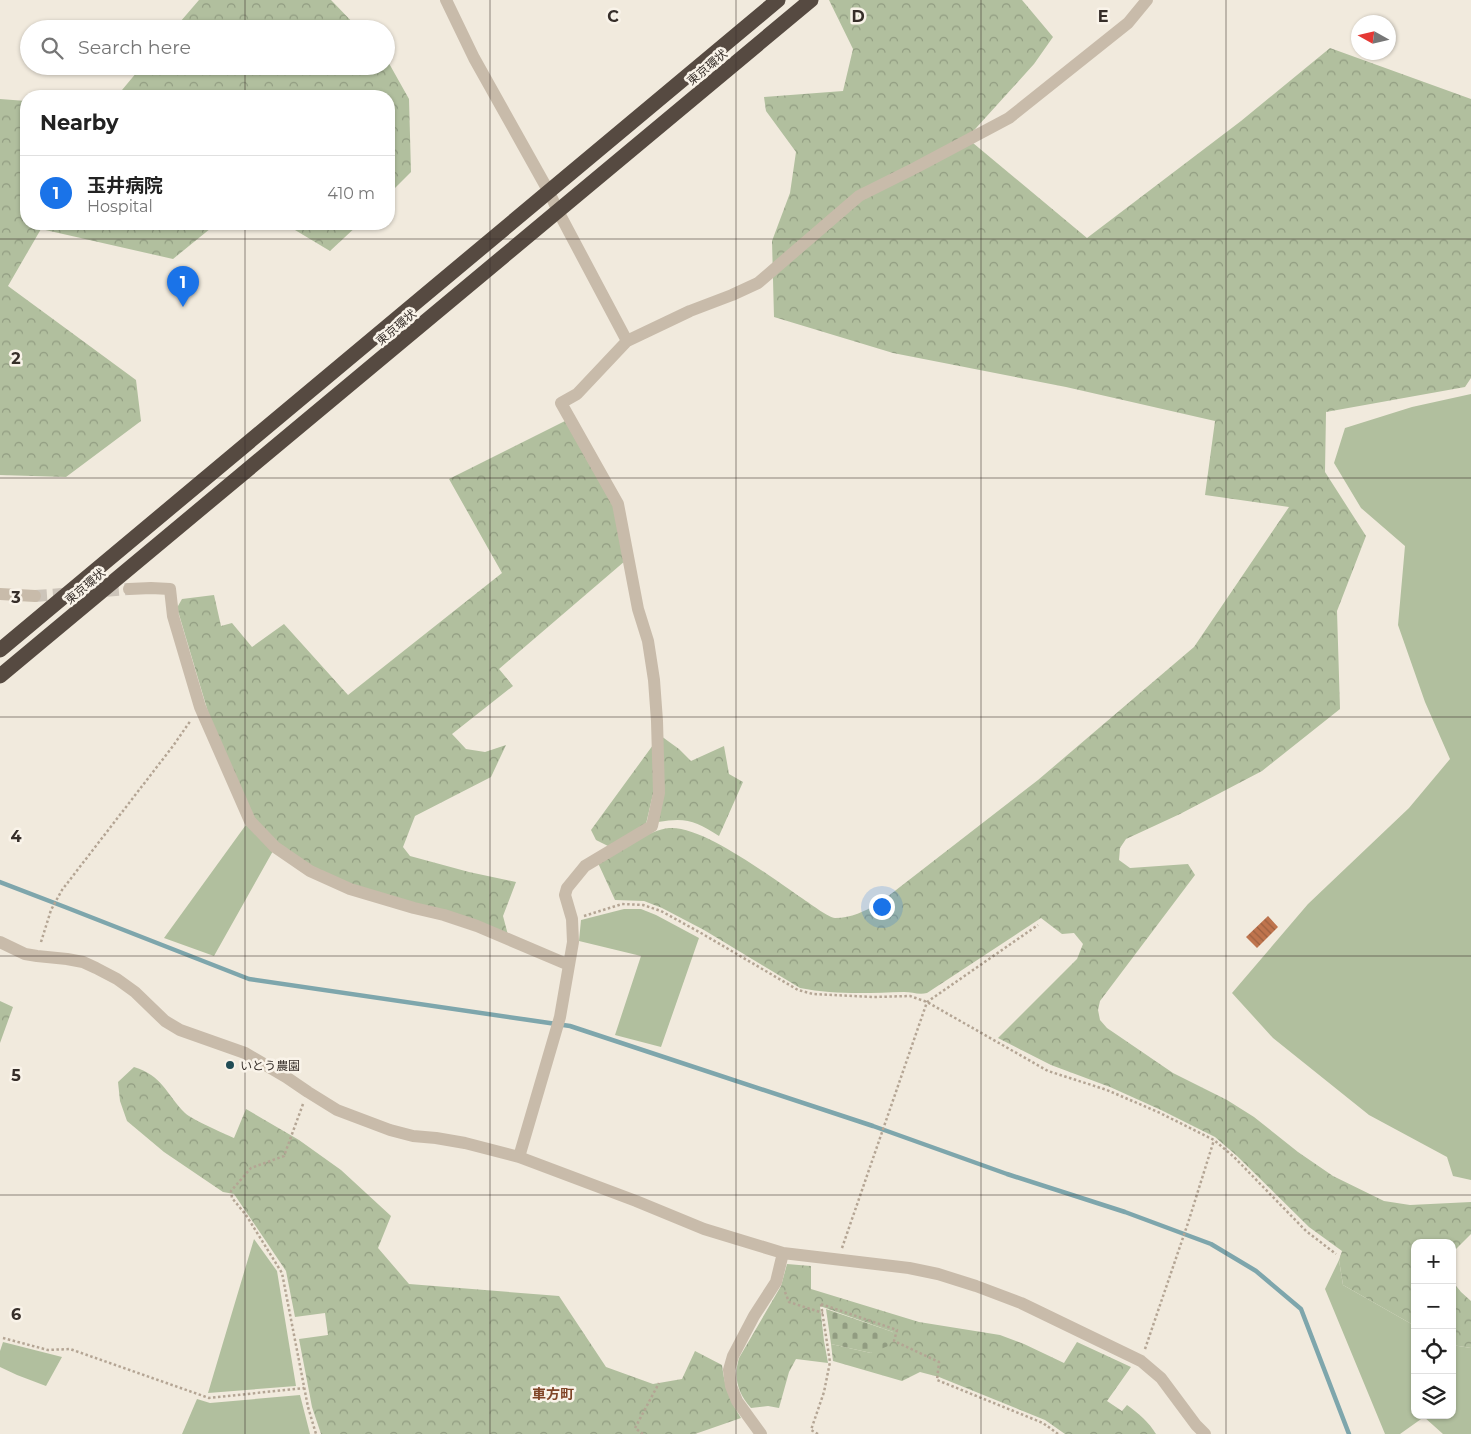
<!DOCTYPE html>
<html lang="en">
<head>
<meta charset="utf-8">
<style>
	:root { --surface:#fff; --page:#f2f2f2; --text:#222; --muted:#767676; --line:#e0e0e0; --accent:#1a73e8 }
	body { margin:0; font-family:Montserrat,"Noto Sans JP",sans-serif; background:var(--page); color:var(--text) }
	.controls { position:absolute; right:15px; bottom:15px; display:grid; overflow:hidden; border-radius:10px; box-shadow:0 1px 4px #0004 }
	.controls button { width:45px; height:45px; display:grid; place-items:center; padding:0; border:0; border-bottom:1px solid var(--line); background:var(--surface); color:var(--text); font:25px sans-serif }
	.compass { position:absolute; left:1351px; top:15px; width:45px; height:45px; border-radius:50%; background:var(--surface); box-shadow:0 1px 4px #0004; rotate:278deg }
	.you { position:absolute; left:881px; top:906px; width:18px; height:18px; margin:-12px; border:4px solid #fff; border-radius:50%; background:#1a73e8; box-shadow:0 0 0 8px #1a73e833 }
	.badge { display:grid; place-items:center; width:32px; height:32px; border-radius:50%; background:var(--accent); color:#fff; font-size:16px; font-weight:700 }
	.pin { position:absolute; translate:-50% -41px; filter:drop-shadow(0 1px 2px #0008) }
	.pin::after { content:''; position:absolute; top:26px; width:18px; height:15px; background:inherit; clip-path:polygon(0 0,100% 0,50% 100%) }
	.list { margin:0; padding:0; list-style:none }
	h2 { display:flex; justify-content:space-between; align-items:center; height:65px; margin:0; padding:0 20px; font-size:21px }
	h2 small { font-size:16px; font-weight:400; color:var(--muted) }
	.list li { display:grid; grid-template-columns:32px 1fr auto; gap:15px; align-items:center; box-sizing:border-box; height:75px; padding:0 20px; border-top:1px solid var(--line) }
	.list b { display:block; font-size:19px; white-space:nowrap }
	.list p { margin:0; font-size:16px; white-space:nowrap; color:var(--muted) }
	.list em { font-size:16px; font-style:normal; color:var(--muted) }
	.icon { flex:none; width:28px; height:28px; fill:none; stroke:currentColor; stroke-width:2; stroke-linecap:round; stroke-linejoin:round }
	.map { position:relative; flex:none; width:1471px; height:1434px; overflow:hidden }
	.search { position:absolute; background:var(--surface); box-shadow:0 1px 4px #0004; left:20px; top:20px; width:375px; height:55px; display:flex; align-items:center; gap:12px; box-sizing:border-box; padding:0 18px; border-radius:28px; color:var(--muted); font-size:19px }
	.panel { position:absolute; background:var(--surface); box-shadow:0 1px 4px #0004; left:20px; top:90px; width:375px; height:140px; border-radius:20px }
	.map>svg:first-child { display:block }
	.green { fill:#b1bf9e }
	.forest { fill:url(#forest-crowns) }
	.cemetery { fill:url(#cemetery-stones) }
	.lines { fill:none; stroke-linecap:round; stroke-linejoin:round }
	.stream { stroke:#7ea6ac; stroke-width:4.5 }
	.building { fill:url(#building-back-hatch) }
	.minor-tunnel { stroke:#ccc4b9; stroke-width:12; stroke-dasharray:12 6; stroke-linecap:butt }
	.path { stroke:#b4a594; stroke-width:2.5; stroke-dasharray:2.5 2.5; stroke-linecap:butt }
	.minor { stroke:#c8bbaa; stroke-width:12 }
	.highway { stroke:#564a41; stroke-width:15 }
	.grid { fill:none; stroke:#362e29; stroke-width:1; stroke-opacity:0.55 }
	.poi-dot { fill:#214c55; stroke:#f9f3e9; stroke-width:2 }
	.labels { text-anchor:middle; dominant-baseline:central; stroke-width:5; stroke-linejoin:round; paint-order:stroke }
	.street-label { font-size:12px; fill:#362e29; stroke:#f9f3e9 }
	.poi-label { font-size:12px; fill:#362e29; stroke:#f9f3e9; text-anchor:start }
	.neighbourhood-label { font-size:14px; font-weight:bold; fill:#804527; stroke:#f9f3e9 }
	.grid-label { font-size:16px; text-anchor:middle; font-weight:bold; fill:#362e29; stroke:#f9f3e9; stroke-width:5; stroke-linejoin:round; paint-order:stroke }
</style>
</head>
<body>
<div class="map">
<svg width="1471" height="1434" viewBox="0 0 1471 1434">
	<defs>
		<pattern id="forest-crowns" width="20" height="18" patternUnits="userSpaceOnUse" patternTransform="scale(1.25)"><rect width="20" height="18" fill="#b1bf9e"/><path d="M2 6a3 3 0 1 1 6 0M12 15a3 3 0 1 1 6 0" fill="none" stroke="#919c81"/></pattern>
		<pattern id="cemetery-stones" width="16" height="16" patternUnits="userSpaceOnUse" patternTransform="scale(1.25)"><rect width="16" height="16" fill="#b1bf9e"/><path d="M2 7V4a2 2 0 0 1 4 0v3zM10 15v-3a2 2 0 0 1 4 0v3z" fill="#919c81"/></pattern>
		<pattern id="building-back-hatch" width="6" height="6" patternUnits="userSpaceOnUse" patternTransform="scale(1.25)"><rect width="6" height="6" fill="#bf744d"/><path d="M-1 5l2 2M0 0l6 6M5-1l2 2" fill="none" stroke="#9c6040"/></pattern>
	</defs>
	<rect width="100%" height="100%" fill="#f1eadd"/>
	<path class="green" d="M1471,394V1180L1453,1176L1447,1157L1369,1115L1273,1038L1232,993L1308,904L1409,808L1450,759L1425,702L1398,625L1405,546L1361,508L1334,463L1345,428L1412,407Z
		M248,822L273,851L214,956L164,938Z
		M624,909H641L656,915L699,938L661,1047L615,1035L641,956L579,941L581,920Z
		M254,1239L277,1271L296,1386L208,1393Z
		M1339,1260L1343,1285L1415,1326V1415H1452V1345L1471,1348V1434H1443L1424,1417L1400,1434H1385L1325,1289Z
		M3,1342L62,1357L46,1386L17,1375L0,1367V1351Z
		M300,1395L310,1434H182L197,1399L210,1403Z"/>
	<path class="forest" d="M199,0H331L359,29H174Z
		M829,0H1022L1053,37L1034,64L967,138L1087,238L1241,121L1330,48L1471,99V378L1465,387L1326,412L1325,472L1366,536L1337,611L1340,709L1262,771L1180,814L1126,839L1120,848L1119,860L1130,868L1188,864L1195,875L1100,1001L1098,1010L1100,1020L1107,1028L1173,1073L1227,1100L1254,1117L1298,1152L1333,1176L1384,1201L1410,1205L1471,1202V1234L1452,1253V1243H1415V1326L1343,1285L1339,1260L1342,1251L1309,1227L1237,1156L1215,1137L1161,1110L1110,1087L1051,1065L998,1038L1077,959L1083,944L1074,933L1062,934L1041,918L927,993C919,995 912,992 904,992C870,993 834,995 800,988L704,930L662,908L644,901L615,900L598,863C615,853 651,829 669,828C704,825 776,881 806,901C812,905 828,917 835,918C852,918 864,911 878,904L1038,780L1194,647L1289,507L1205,495L1215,421L1066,387L893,353L774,317L772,241L790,193L796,152L766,111L764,97L843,91L853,49Z
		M386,58L409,99L411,172L389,194V96H117L142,66H386Z
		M0,99L26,101V224H216L173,259L41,229L8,286L136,380L141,421L66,477L0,475Z
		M285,224H359L330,251Z
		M565,421L613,506L625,561L499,669L513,686L452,734L466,749L485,752L506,745L491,777L415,816L403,847L410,856L469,872L516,882L503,916L508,935L350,885L312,866L277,845L251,818L208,712L178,611V606L182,599L214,595L221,626L232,623L252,647L284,624L348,695L502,573L449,479Z
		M661,736L679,749L691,761L724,746L729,774L743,782L719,836C696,821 686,817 658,822Z
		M653,745V794L646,824L608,846L596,840L591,830Z
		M0,1001L13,1007L0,1043Z
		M134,1067C163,1076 166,1094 185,1113C193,1120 223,1133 234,1138L246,1109L299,1140L341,1170L391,1216L378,1248L409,1284L559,1296L606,1367L653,1384L682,1379L695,1351L722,1365C725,1388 729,1398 741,1418L695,1434H321L312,1407L299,1339L328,1335L325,1313L295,1317L286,1271L234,1194L223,1192L164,1152L127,1121L120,1101L118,1082Z
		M787,1264L811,1266V1289L919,1322L1000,1335L1024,1344L1064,1363L1077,1342L1131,1367L1107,1401L1122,1411L1127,1405C1138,1413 1149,1422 1156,1434H1065L1045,1420L939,1377L920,1372L902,1381L833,1361L831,1344L871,1353L893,1332L820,1306L824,1341L828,1363L796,1359L789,1372L779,1408L768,1406L751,1408C738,1393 733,1378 739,1358L781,1286Z
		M1452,1281L1461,1292L1471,1301V1348L1452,1345Z"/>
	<path class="cemetery" d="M826,1309L893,1332L888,1346L871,1353L831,1344Z"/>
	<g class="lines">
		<path class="stream" d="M0,882L65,907L249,979L570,1026L873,1126L1007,1174L1125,1212L1211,1244L1256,1271L1301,1309L1349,1434"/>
	</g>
	<path class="building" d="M1268,916L1278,927L1257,948L1246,937Z"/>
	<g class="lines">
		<path class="minor-tunnel" d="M35,596L129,589"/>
		<path class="path" d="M584,916L622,904L643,905L661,911L701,933L798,990L813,994L874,997L910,996L927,1002L1048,1071L1107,1090L1160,1113L1214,1140L1234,1157L1306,1231L1336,1254
			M41,942L51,910L62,890L173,746L191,720
			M303,1104L284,1156L251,1168L231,1191L232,1198L246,1215L282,1273L308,1407L316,1434
			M842,1248L927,1002L1038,925
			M785,1292L789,1302L823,1313
			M821,1304L897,1330L894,1341L939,1362L937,1380L1043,1423L1058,1434
			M3,1338L48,1350L70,1349L209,1398L304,1388
			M1145,1349L1188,1223L1214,1140
			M643,1434L635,1428L659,1383
			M818,1434L811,1430L824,1392L830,1362L821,1304"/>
		<path class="minor" d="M446,0L474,58L549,192L558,211L627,341L577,394L561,403L618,504L638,609L648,641L654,680L657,721L659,793L652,826L585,866L567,888L565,895L572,919L573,942L560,1017L519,1157
			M627,341L690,311L732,295L758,283L859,196L915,168L1009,118L1128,23L1147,0
			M129,589L151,588L170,589L173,616L200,707L250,821L275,847L310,871L350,889L414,908L444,915L477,926L569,965
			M0,594L35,596
			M0,942L25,954L37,956L67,959L83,962L96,968L117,979L135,992L165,1021L180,1030L245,1053L286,1077L308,1092L337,1110L390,1130L413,1136L436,1138L465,1143L519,1157L636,1201L704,1229L783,1253L909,1268L938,1274L976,1286L1021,1303L1141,1361L1161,1378L1196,1425L1205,1434
			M761,1434L737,1401L731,1386L729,1370L733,1356L754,1316L776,1282L783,1253"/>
		<path class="highway" d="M0,650L778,0
			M0,676L811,0"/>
	</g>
	<path class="grid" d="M245,0V29M490,0V1434M736,0V1434M981,0V1434M1226,0V1434M245,66V96M245,224V1434M0,239H1471M0,478H1471M0,717H1471M0,956H1471M0,1195H1471"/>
	<circle class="poi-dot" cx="230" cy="1065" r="5"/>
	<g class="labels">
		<g class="street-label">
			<text transform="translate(707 67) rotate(-40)">東京環状</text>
			<text transform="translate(396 327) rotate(-40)">東京環状</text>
			<text transform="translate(85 586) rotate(-40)">東京環状</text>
		</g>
		<g class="poi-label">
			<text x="240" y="1065">いとう農園</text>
		</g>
		<g class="neighbourhood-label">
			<text x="553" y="1394">車方町</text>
		</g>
	</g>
	<g class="grid-label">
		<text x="613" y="22">C</text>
		<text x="858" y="22">D</text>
		<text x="1103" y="22">E</text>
		<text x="16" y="364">2</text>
		<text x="16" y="603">3</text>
		<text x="16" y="842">4</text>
		<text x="16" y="1081">5</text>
		<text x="16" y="1320">6</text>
	</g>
</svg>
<div class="controls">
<button>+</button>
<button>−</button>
<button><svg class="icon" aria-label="locate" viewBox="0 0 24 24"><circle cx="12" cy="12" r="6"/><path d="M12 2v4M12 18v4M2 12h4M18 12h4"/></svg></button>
<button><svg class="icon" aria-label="layers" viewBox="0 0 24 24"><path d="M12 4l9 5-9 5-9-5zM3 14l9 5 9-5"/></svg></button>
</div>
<svg class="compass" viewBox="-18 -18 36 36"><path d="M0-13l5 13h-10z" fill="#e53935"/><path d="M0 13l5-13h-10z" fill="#767676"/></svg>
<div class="you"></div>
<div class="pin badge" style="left:183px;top:307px">1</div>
<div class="search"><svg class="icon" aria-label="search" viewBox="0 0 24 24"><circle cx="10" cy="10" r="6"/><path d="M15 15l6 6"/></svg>Search here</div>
<section class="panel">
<h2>Nearby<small></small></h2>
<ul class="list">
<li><span class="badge">1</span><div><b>玉井病院</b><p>Hospital</p></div><em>410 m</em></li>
</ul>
</section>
</div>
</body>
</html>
